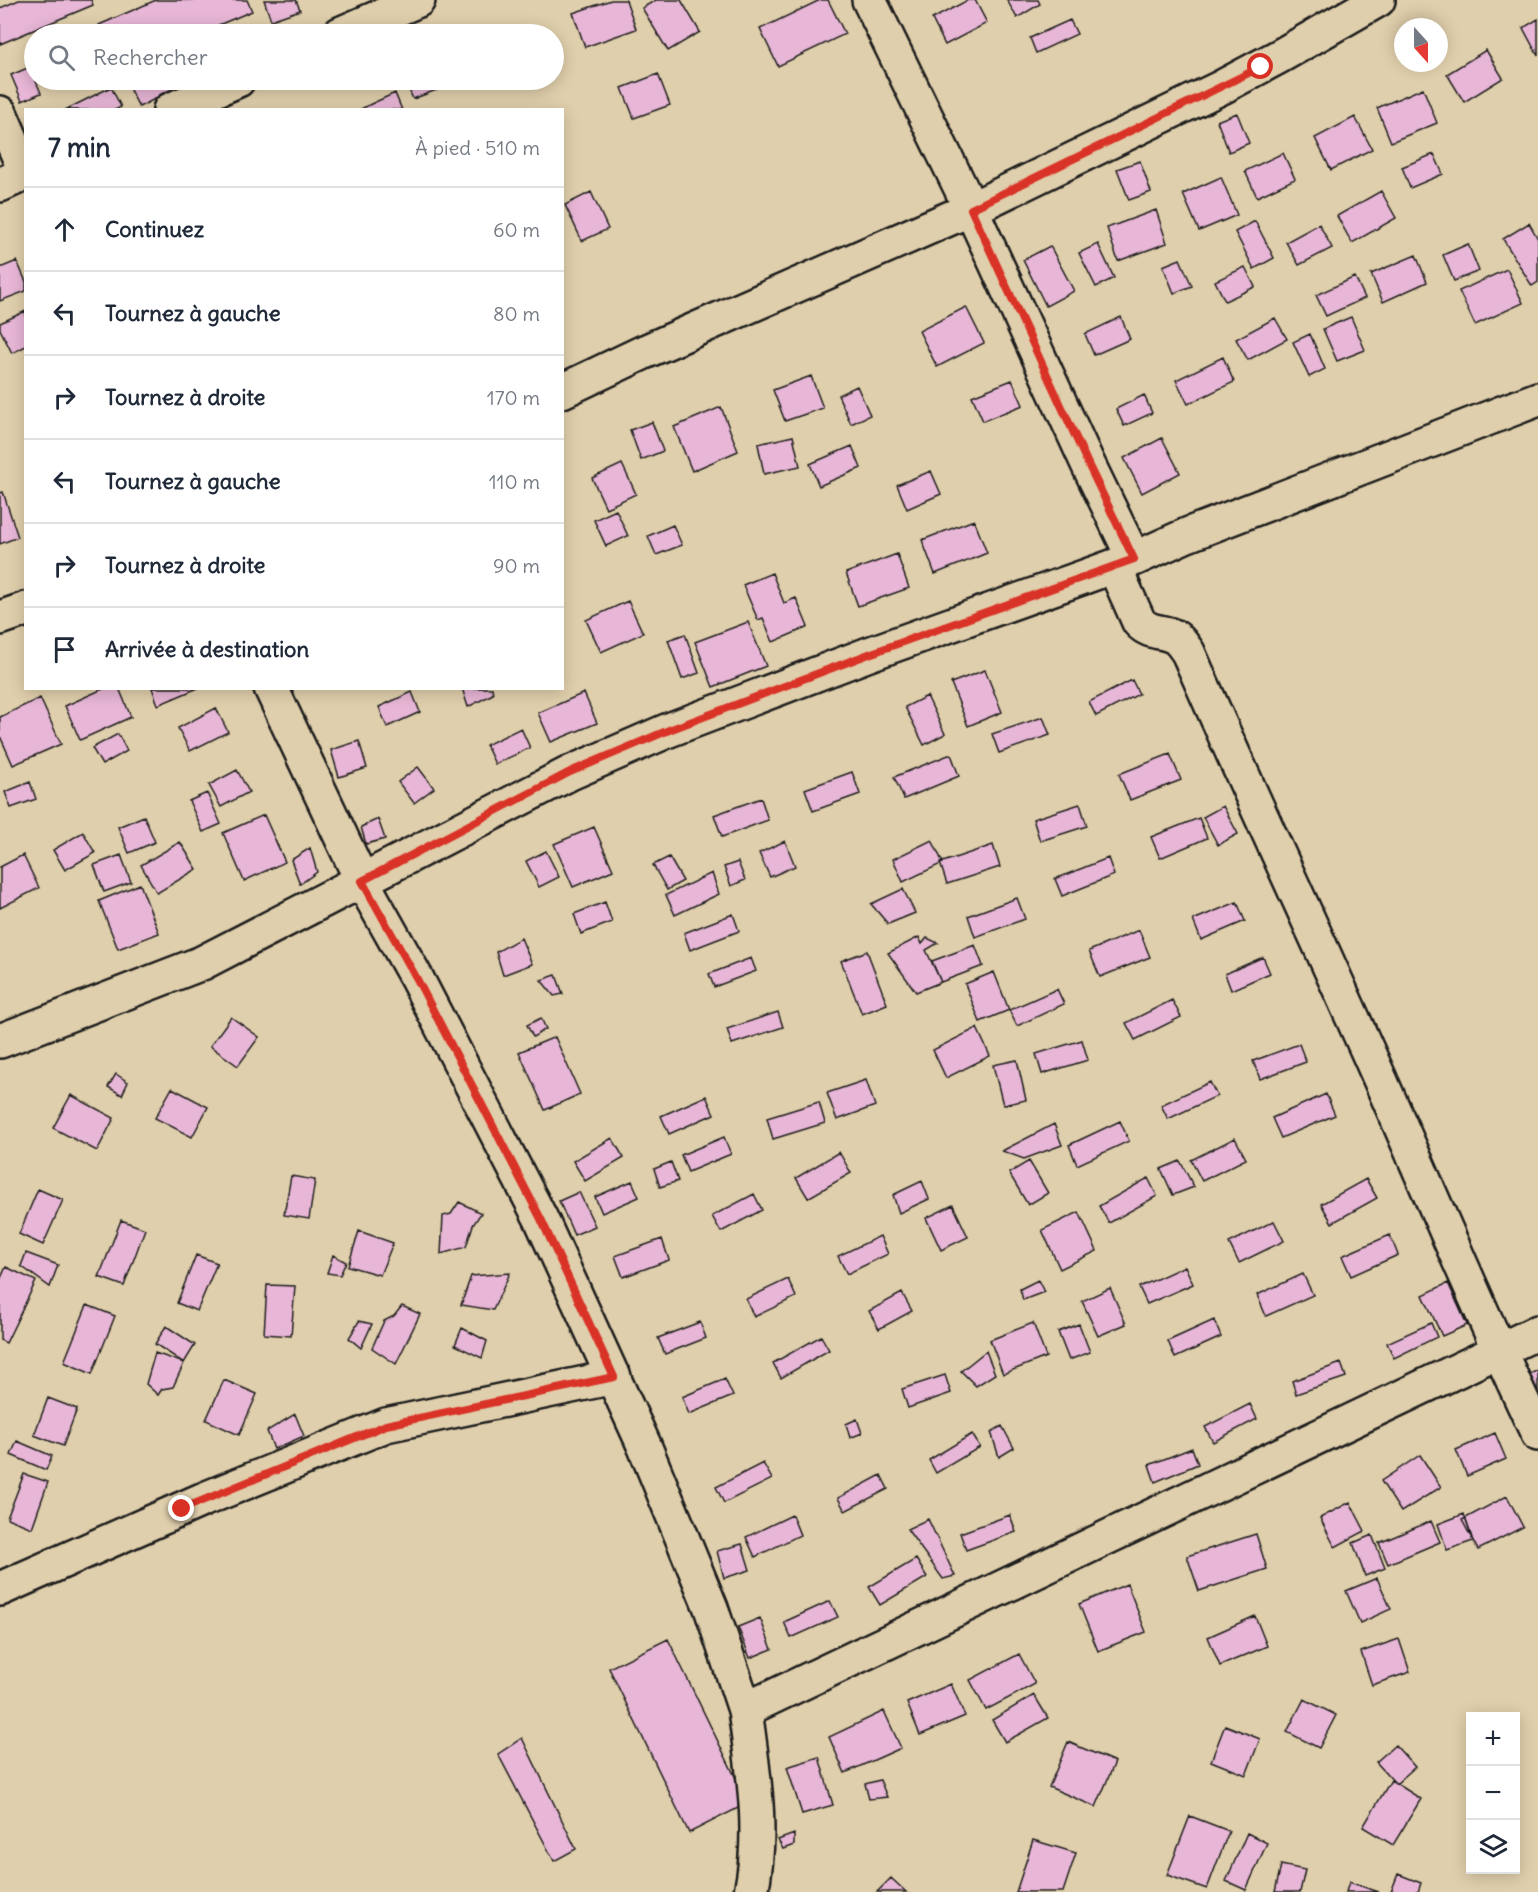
<!DOCTYPE html>
<html lang="fr">
<head>
<meta charset="utf-8">
<style>
	:root { --surface:#fff; --page:#f6f6f7; --text:#1f2937; --muted:#747a83; --line:#e0e1e3 }
	body { margin:0; font-family:Delius,sans-serif; background:var(--page); color:var(--text) }
	.controls { position:absolute; right:18px; bottom:18px; display:grid; overflow:hidden; border-radius:0px; box-shadow:0 3px 15px #0003 }
	.controls button { width:54px; height:54px; display:grid; place-items:center; padding:0; border:0; border-bottom:2px solid var(--line); background:var(--surface); color:var(--text); font:30px sans-serif }
	.compass { position:absolute; left:1394px; top:18px; width:54px; height:54px; border-radius:50%; background:var(--surface); box-shadow:0 3px 15px #0003; rotate:159deg }
	.stop { position:absolute; width:18px; height:18px; margin:-14px; border:4px solid #d93025; border-radius:50%; background:#fff }
	.stop.end { background:#d93025; border-color:#fff; box-shadow:0 2px 6px #0008 }
	.list { margin:0; padding:0; list-style:none }
	h2 { display:flex; justify-content:space-between; align-items:center; height:78px; margin:0; padding:0 24px; font-size:26px }
	h2 small { font-size:20px; font-weight:400; color:var(--muted) }
	.list li { display:grid; grid-template-columns:39px 1fr auto; gap:18px; align-items:center; box-sizing:border-box; height:84px; padding:0 24px; border-top:2px solid var(--line) }
	.list b { display:block; font-size:22px; white-space:nowrap }
	.list em { font-size:20px; font-style:normal; color:var(--muted) }
	.icon { flex:none; width:33px; height:33px; fill:none; stroke:currentColor; stroke-width:2; stroke-linecap:round; stroke-linejoin:round }
	.map { position:relative; flex:none; width:1538px; height:1892px; overflow:hidden }
	.search { position:absolute; background:var(--surface); box-shadow:0 3px 15px #0003; left:24px; top:24px; width:540px; height:66px; display:flex; align-items:center; gap:15px; box-sizing:border-box; padding:0 21px; border-radius:33px; color:var(--muted); font-size:22px }
	.panel { position:absolute; background:var(--surface); box-shadow:0 3px 15px #0003; left:24px; top:108px; width:540px; height:582px; border-radius:0px }
	.map>svg:first-child { display:block }
	.building { fill:#e8b6d6; stroke:#1c1c1c; stroke-width:1.5 }
	.lines { fill:none; stroke-linecap:round; stroke-linejoin:round }
	.minor-casing { stroke:#1c1c1c; stroke-width:38 }
	.minor { stroke:#e0cfac; stroke-width:33 }
	.route { stroke:#d93025; stroke-width:8 }
</style>
</head>
<body>
<div class="map">
<svg width="1538" height="1892" viewBox="0 0 1538 1892">
	<rect width="100%" height="100%" fill="#e0cfac"/>
	<filter id="ink" filterUnits="userSpaceOnUse"><feTurbulence type="fractalNoise" baseFrequency=".0167" numOctaves="2"/><feDisplacementMap in="SourceGraphic" scale="12" xChannelSelector="R" yChannelSelector="G"/><feConvolveMatrix kernelMatrix="1 2 1 2 8 2 1 2 1" color-interpolation-filters="sRGB"/></filter>
	<g filter="url(#ink)">
		<path class="building" d="M19,0H91L93,5L0,44V8Z
			M156,0H247L252,11L197,34H103L99,25Z
			M264,0H296L300,10L271,20Z
			M611,0H626L636,29L585,47L573,13Z
			M656,0H681L700,32L668,51L642,8Z
			M820,0H828L845,34L778,66L760,29Z
			M968,0H975L987,23L945,45L932,19Z
			M1007,0H1038L1040,4L1017,18Z
			M1538,19V56L1523,28Z
			M1070,20L1077,34L1036,53L1030,38Z
			M1486,50L1503,78L1464,102L1447,74Z
			M30,67L41,93L22,101L11,75Z
			M658,74L670,105L634,118L622,88Z
			M141,80H193L139,107L128,86Z
			M405,80H436L439,89L413,99Z
			M111,87L121,107L115,110H65Z
			M1423,88L1437,123L1391,142L1377,108Z
			M395,93L402,110H359L371,104Z
			M1237,113L1249,143L1229,152L1217,121Z
			M1355,117L1372,149L1331,170L1315,138Z
			M1283,153L1295,179L1257,197L1245,171Z
			M1434,154L1443,174L1410,188L1402,167Z
			M1140,161L1151,192L1129,200L1117,169Z
			M1221,177L1237,215L1199,231L1183,194Z
			M1381,191L1396,218L1352,243L1337,216Z
			M591,192L608,229L582,241L565,205Z
			M1156,210L1167,243L1118,261L1107,228Z
			M1255,221L1274,258L1254,269L1235,232Z
			M1529,223L1538,239V282L1532,286L1503,239Z
			M1319,224L1332,248L1299,265L1286,242Z
			M1098,244L1114,278L1096,287L1079,253Z
			M1468,244L1479,271L1454,281L1443,255Z
			M1050,246L1074,291L1046,306L1023,260Z
			M1416,255L1427,282L1383,302L1371,274Z
			M1180,259L1192,286L1174,293L1163,266Z
			M17,261L26,282V291L0,301V268Z
			M1245,267L1255,287L1225,301L1215,281Z
			M1507,269L1523,303L1475,325L1459,291Z
			M1355,277L1365,298L1326,316L1316,295Z
			M966,307L984,343L937,367L919,331Z
			M26,311V346L12,353L0,329V323Z
			M1121,317L1130,339L1094,355L1085,334Z
			M1351,317L1365,350L1337,361L1323,329Z
			M1275,318L1287,339L1248,360L1236,339Z
			M1310,334L1325,369L1309,377L1293,342Z
			M1223,357L1234,382L1188,404L1176,380Z
			M811,376L823,408L785,421L773,390Z
			M1012,380L1023,405L983,421L972,396Z
			M857,386L870,415L851,424L838,395Z
			M1144,395L1152,413L1124,426L1116,409Z
			M721,407L738,451L692,471L674,427Z
			M652,422L663,451L641,460L630,430Z
			M793,436L800,466L764,474L758,444Z
			M1162,438L1180,473L1142,493L1124,458Z
			M852,446L861,468L819,486L810,464Z
			M622,464L636,494L606,508L592,478Z
			M931,471L941,494L907,509L897,485Z
			M3,492L18,537L0,544V493Z
			M616,510L628,536L606,546L594,520Z
			M974,520L987,553L935,574L922,540Z
			M673,525L682,545L656,555L648,536Z
			M897,554L909,588L858,606L846,573Z
			M772,573L784,603L796,598L808,627L773,642L763,618L758,620L743,585Z
			M628,601L643,633L601,652L586,620Z
			M748,622L766,666L713,687L695,642Z
			M685,634L699,673L682,679L668,640Z
			M985,670L1002,712L968,726L951,683Z
			M1132,680L1139,694L1096,716L1089,702Z
			M105,688H119L131,717L80,740L65,706Z
			M152,688H198L158,705Z
			M462,688H492L493,694L468,707Z
			M412,692L420,712L387,727L379,707Z
			M584,693L597,723L551,742L538,713Z
			M927,696L945,734L924,745L905,707Z
			M40,698L61,744L13,765L0,736V717Z
			M216,708L228,732L190,751L178,728Z
			M1043,717L1050,735L999,753L992,734Z
			M521,728L530,748L495,764L486,745Z
			M118,734L127,751L102,765L92,748Z
			M359,741L367,768L339,777L331,750Z
			M951,754L959,776L904,799L894,777Z
			M1170,754L1181,780L1130,800L1119,774Z
			M418,767L434,788L414,803L398,782Z
			M237,770L249,792L221,807L209,785Z
			M852,772L860,794L813,811L805,789Z
			M30,782L36,799L11,808L5,792Z
			M207,793L221,824L203,832L189,801Z
			M761,798L768,820L722,837L714,815Z
			M1080,804L1087,826L1040,841L1033,819Z
			M1223,806L1238,834L1218,845L1203,817Z
			M264,815L285,862L244,881L223,833Z
			M144,816L155,842L129,853L118,827Z
			M1199,818L1207,838L1160,858L1151,837Z
			M378,819L385,839L366,844L361,827Z
			M594,827L613,870L573,887L554,844Z
			M83,832L95,853L65,870L53,850Z
			M932,840L943,863L903,882L893,859Z
			M785,841L795,866L770,877L759,853Z
			M180,842L197,869L157,893L141,865Z
			M993,845L1000,867L947,884L940,863Z
			M310,848L317,872L300,884L291,860Z
			M546,851L559,877L539,887L526,861Z
			M23,855L39,888L0,908V867Z
			M121,855L131,882L104,892L94,865Z
			M669,857L683,881L667,890L653,865Z
			M1108,858L1114,875L1062,896L1055,879Z
			M738,862L745,880L731,886L724,867Z
			M712,873L719,894L675,915L666,895Z
			M140,884L159,933L118,949L99,901Z
			M903,889L915,913L888,924L871,904Z
			M1017,898L1025,919L975,937L968,916Z
			M605,902L612,922L581,934L574,914Z
			M1237,902L1245,921L1201,940L1193,920Z
			M733,914L739,931L690,950L684,933Z
			M1139,930L1150,957L1100,977L1089,951Z
			M919,937L922,944L927,938L938,943L926,950L941,982L916,992L888,953Z
			M521,938L532,964L503,975L496,952Z
			M975,945L983,966L941,982L932,961Z
			M867,951L887,1004L862,1014L841,961Z
			M1263,957L1270,973L1231,990L1225,974Z
			M751,958L756,971L714,987L709,974Z
			M994,972L1009,1010L980,1022L965,984Z
			M556,975L563,994L554,996L541,980Z
			M1057,989L1064,1004L1017,1026L1009,1010Z
			M1172,1000L1181,1017L1135,1040L1126,1023Z
			M778,1012L783,1027L732,1044L727,1029Z
			M231,1017L259,1037L238,1066L210,1046Z
			M541,1018L546,1029L533,1037L527,1025Z
			M977,1028L990,1056L946,1078L933,1050Z
			M555,1037L580,1094L545,1110L519,1052Z
			M1082,1040L1088,1060L1042,1074L1036,1054Z
			M1299,1044L1306,1062L1260,1079L1253,1061Z
			M1017,1060L1026,1100L1003,1105L993,1065Z
			M116,1074L128,1082L122,1095L108,1087Z
			M866,1080L875,1106L837,1120L827,1093Z
			M1210,1082L1217,1096L1168,1119L1161,1105Z
			M172,1088L208,1107L192,1137L155,1118Z
			M1326,1094L1335,1115L1281,1138L1272,1118Z
			M71,1095L114,1118L97,1151L53,1128Z
			M706,1096L714,1114L669,1134L661,1116Z
			M819,1102L825,1123L773,1139L767,1118Z
			M1120,1121L1129,1141L1077,1165L1069,1145Z
			M1054,1124L1062,1145L1024,1159L1002,1151Z
			M724,1137L731,1154L688,1172L681,1155Z
			M612,1138L624,1158L585,1181L573,1161Z
			M1235,1138L1246,1159L1202,1181L1191,1160Z
			M839,1152L851,1173L808,1198L796,1178Z
			M1029,1161L1048,1193L1028,1205L1009,1173Z
			M1180,1161L1194,1187L1173,1195L1161,1169Z
			M671,1162L678,1181L660,1187L654,1169Z
			M291,1176L315,1180L309,1219L284,1215Z
			M1148,1178L1157,1196L1109,1223L1099,1206Z
			M1366,1179L1377,1198L1332,1223L1321,1204Z
			M632,1181L639,1197L602,1213L595,1197Z
			M922,1181L929,1199L899,1213L893,1195Z
			M38,1189L63,1200L43,1245L19,1234Z
			M579,1192L595,1226L574,1235L559,1201Z
			M754,1194L762,1210L721,1232L712,1216Z
			M459,1202L481,1213L473,1225L466,1247L441,1254L443,1216L451,1214Z
			M953,1205L968,1237L941,1250L926,1218Z
			M1079,1212L1097,1251L1060,1269L1042,1230Z
			M121,1220L145,1229L124,1286L99,1277Z
			M1274,1221L1284,1241L1239,1263L1229,1243Z
			M359,1231L393,1243L380,1275L348,1266Z
			M1390,1235L1398,1255L1351,1276L1342,1256Z
			M880,1236L888,1254L847,1274L838,1256Z
			M662,1239L669,1260L623,1277L615,1256Z
			M26,1253L58,1265L50,1287L21,1266Z
			M196,1255L217,1263L197,1311L177,1303Z
			M333,1255L346,1262L340,1275L327,1273Z
			M1185,1266L1193,1284L1147,1304L1139,1287Z
			M6,1267L36,1281L6,1343L0,1340V1280Z
			M510,1273L493,1310L461,1305L471,1276Z
			M1303,1274L1313,1295L1266,1316L1257,1295Z
			M788,1279L796,1297L754,1317L746,1299Z
			M1038,1280L1044,1292L1023,1300L1020,1289Z
			M1448,1283L1467,1325L1442,1336L1423,1295Z
			M267,1285L295,1286L291,1336L264,1334Z
			M1110,1288L1126,1324L1098,1336L1082,1301Z
			M902,1293L912,1311L879,1329L869,1311Z
			M87,1305L115,1316L92,1374L64,1362Z
			M402,1306L420,1314L396,1364L372,1348L384,1321L394,1316Z
			M1214,1320L1221,1337L1175,1358L1168,1341Z
			M359,1321L372,1324L361,1348L349,1338Z
			M700,1322L706,1338L665,1354L658,1338Z
			M1033,1323L1046,1357L1003,1374L990,1340Z
			M1431,1323L1437,1337L1394,1358L1387,1343Z
			M1079,1324L1090,1352L1069,1360L1058,1332Z
			M166,1326L195,1345L184,1363L155,1344Z
			M462,1328L487,1341L482,1358L455,1345Z
			M821,1336L829,1350L781,1378L773,1363Z
			M986,1351L995,1374L976,1386L961,1371Z
			M155,1353L184,1363L173,1387L162,1389L158,1395L146,1384Z
			M1341,1363L1346,1377L1296,1394L1292,1381Z
			M1538,1370V1404L1524,1377Z
			M945,1375L951,1393L908,1408L902,1389Z
			M725,1379L733,1396L689,1414L682,1397Z
			M224,1380L257,1394L239,1435L206,1420Z
			M48,1398L77,1409L63,1446L34,1435Z
			M1250,1404L1257,1419L1213,1442L1205,1427Z
			M295,1414L304,1436L274,1449L267,1431Z
			M857,1419L862,1433L850,1438L846,1424Z
			M1002,1426L1014,1448L999,1457L991,1432Z
			M1495,1433L1506,1459L1467,1476L1456,1450Z
			M972,1434L980,1447L936,1473L929,1460Z
			M17,1441L52,1456L46,1470L11,1455Z
			M1192,1448L1198,1464L1155,1482L1149,1465Z
			M1420,1455L1441,1487L1401,1512L1381,1481Z
			M763,1463L772,1479L724,1503L716,1487Z
			M24,1474L48,1482L32,1528L7,1518Z
			M881,1475L888,1489L845,1511L838,1498Z
			M1507,1496L1523,1527L1478,1550L1462,1520Z
			M1350,1502L1365,1531L1335,1547L1320,1518Z
			M1464,1514L1473,1541L1447,1550L1438,1524Z
			M792,1515L800,1535L755,1557L746,1537Z
			M1010,1515L1016,1532L966,1550L960,1533Z
			M928,1519L955,1576L943,1579L907,1529Z
			M1431,1521L1440,1542L1388,1564L1379,1543Z
			M1256,1534L1267,1569L1199,1591L1187,1556Z
			M1372,1535L1385,1568L1365,1576L1353,1543Z
			M742,1544L750,1570L724,1578L717,1551Z
			M916,1559L927,1577L880,1605L869,1587Z
			M1377,1578L1391,1609L1360,1623L1346,1591Z
			M1127,1584L1146,1632L1098,1651L1079,1604Z
			M830,1601L838,1617L791,1638L784,1622Z
			M1255,1616L1267,1646L1220,1666L1208,1637Z
			M760,1618L772,1649L750,1658L738,1627Z
			M668,1639L748,1803L689,1833L609,1668Z
			M1399,1639L1410,1672L1372,1685L1361,1652Z
			M1019,1654L1035,1684L986,1710L970,1680Z
			M951,1684L965,1716L920,1735L907,1703Z
			M1034,1695L1048,1718L1005,1742L992,1720Z
			M1304,1699L1336,1715L1319,1748L1287,1732Z
			M884,1711L901,1748L845,1773L829,1737Z
			M1225,1725L1260,1739L1246,1775L1211,1761Z
			M522,1738L576,1849L554,1861L498,1754Z
			M1068,1742L1115,1762L1096,1807L1049,1787Z
			M1395,1745L1415,1767L1396,1784L1376,1762Z
			M819,1757L833,1805L802,1814L787,1767Z
			M880,1780L887,1797L869,1799L865,1784Z
			M1391,1780L1421,1799L1393,1845L1363,1827Z
			M1190,1816L1229,1831L1207,1889L1167,1875Z
			M1247,1833L1267,1843L1246,1890L1226,1881Z
			M794,1834V1845L783,1849L778,1840Z
			M1033,1840L1076,1853L1063,1892H1016Z
			M1281,1865L1305,1870L1300,1892H1275Z
			M1398,1874L1421,1883L1418,1892H1391Z
			M891,1878L906,1892H877Z
			M1349,1882L1379,1892H1346Z"/>
		<g class="lines">
			<defs>
				<path id="minor" d="M869,0L971,209L1088,464L1134,559
					M340,34L418,0
					M170,110L238,80
					M0,113L26,173L0,185
					M562,391L642,353L971,209L1222,87L1280,56L1378,0
					M1114,566L1139,622C1150,634 1162,630 1175,637C1181,641 1184,647 1188,652C1245,783 1305,911 1363,1041C1422,1172 1476,1305 1538,1434
					M0,618L26,609
					M271,688L362,881L417,979L541,1219L644,1445L711,1608L745,1710
					M0,1041L202,963L570,773L669,730L869,654L1134,559L1187,535L1538,399
					M0,1589L202,1500L386,1425L614,1377
					M751,1892C764,1832 753,1770 745,1710L1538,1332"/>
			</defs>
			<use href="#minor" class="minor-casing"/>
			<use href="#minor" class="minor"/>
		</g>
	</g>
	<g class="lines" filter="url(#ink)">
		<path class="route" d="M182,1509L386,1425L614,1377L541,1219L417,979L362,881L570,772L669,730L869,654L1134,559L1088,464L971,209L1261,67"/>
	</g>
</svg>
<div class="controls">
<button>+</button>
<button>−</button>
<button><svg class="icon" aria-label="layers" viewBox="0 0 24 24"><path d="M12 4l9 5-9 5-9-5zM3 14l9 5 9-5"/></svg></button>
</div>
<svg class="compass" viewBox="-18 -18 36 36"><path d="M0-13l5 13h-10z" fill="#e53935"/><path d="M0 13l5-13h-10z" fill="#747a83"/></svg>
<div class="stop" style="left:1261px;top:67px"></div>
<div class="stop end" style="left:182px;top:1509px"></div>
<div class="search"><svg class="icon" aria-label="search" viewBox="0 0 24 24"><circle cx="10" cy="10" r="6"/><path d="M15 15l6 6"/></svg>Rechercher</div>
<section class="panel">
<h2>7 min<small>À pied · 510 m</small></h2>
<ul class="list">
<li><svg class="icon" aria-label="ahead" viewBox="0 0 24 24"><path d="M12 20V5M6 11l6-6 6 6"/></svg><div><b>Continuez</b></div><em>60 m</em></li>
<li><svg class="icon" aria-label="left" viewBox="0 0 24 24"><path d="M17 20v-9H6M10 6l-5 5 5 5"/></svg><div><b>Tournez à gauche</b></div><em>80 m</em></li>
<li><svg class="icon" aria-label="right" viewBox="0 0 24 24"><path d="M7 20v-9h11M14 6l5 5-5 5"/></svg><div><b>Tournez à droite</b></div><em>170 m</em></li>
<li><svg class="icon" aria-label="left" viewBox="0 0 24 24"><path d="M17 20v-9H6M10 6l-5 5 5 5"/></svg><div><b>Tournez à gauche</b></div><em>110 m</em></li>
<li><svg class="icon" aria-label="right" viewBox="0 0 24 24"><path d="M7 20v-9h11M14 6l5 5-5 5"/></svg><div><b>Tournez à droite</b></div><em>90 m</em></li>
<li><svg class="icon" aria-label="arrive" viewBox="0 0 24 24"><path d="M6 21V4h12l-3 4 3 4H6"/></svg><div><b>Arrivée à destination</b></div></li>
</ul>
</section>
</div>
</body>
</html>
